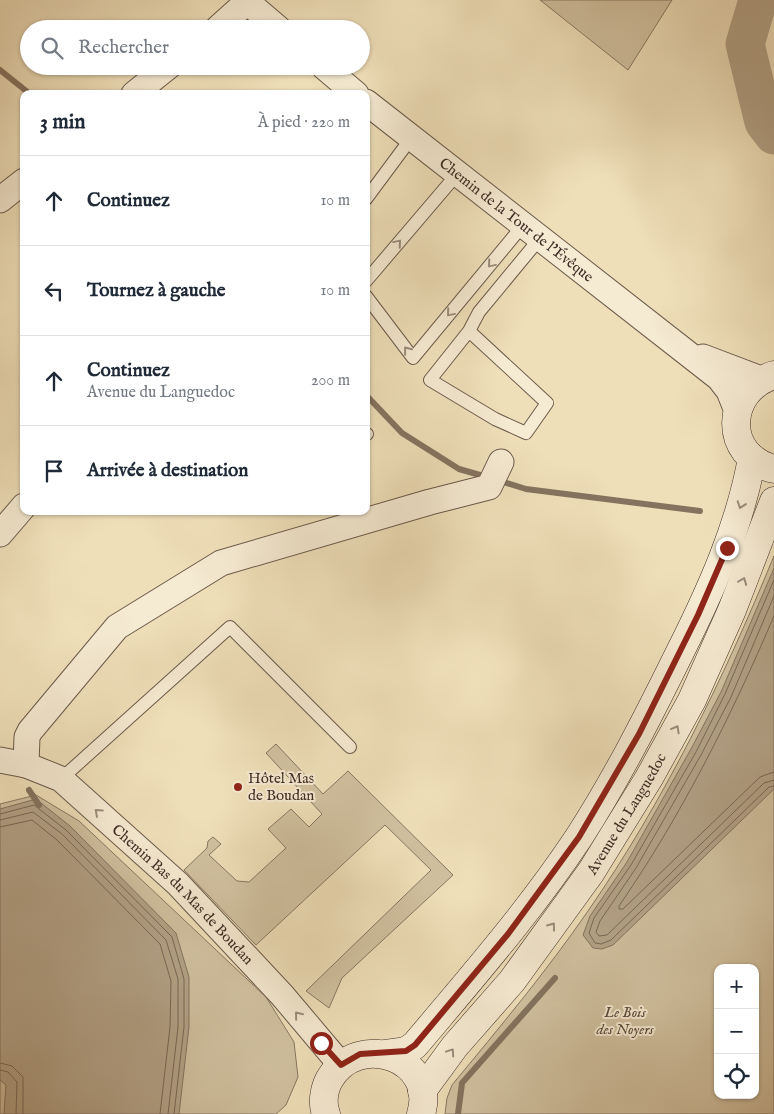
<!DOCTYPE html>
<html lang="fr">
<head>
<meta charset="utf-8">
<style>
	:root { --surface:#fff; --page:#f6f6f7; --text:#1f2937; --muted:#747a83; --line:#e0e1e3 }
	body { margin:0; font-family:"IM FELL English",serif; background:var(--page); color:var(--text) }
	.controls { position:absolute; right:15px; bottom:15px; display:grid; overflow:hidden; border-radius:10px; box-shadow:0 1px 4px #0004 }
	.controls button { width:45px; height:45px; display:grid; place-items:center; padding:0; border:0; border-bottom:1px solid var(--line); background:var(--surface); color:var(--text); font:25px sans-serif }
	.stop { position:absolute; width:15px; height:15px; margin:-11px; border:4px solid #8f2418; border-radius:50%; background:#fff }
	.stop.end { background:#8f2418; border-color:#fff; box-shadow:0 1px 5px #0008 }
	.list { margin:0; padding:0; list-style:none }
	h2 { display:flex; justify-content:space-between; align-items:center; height:65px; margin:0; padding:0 20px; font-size:21px }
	h2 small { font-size:16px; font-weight:400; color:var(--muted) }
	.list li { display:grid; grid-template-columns:32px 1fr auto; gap:15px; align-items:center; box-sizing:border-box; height:90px; padding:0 20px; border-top:1px solid var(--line) }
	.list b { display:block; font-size:19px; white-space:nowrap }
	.list p { margin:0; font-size:16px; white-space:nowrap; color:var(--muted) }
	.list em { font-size:16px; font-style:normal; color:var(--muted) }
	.icon { flex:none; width:28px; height:28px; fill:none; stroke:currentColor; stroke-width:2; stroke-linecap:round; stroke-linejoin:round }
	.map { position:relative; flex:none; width:774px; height:1114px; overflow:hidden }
	.search { position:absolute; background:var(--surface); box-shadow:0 1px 4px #0004; left:20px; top:20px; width:350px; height:55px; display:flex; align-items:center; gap:12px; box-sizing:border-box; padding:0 18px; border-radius:28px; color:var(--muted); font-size:19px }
	.panel { position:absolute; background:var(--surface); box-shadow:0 1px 4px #0004; left:20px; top:90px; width:350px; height:425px; border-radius:10px }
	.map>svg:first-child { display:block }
	.green { fill:#d1c1a0; stroke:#887763; fill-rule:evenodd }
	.water { fill:#b3a287; stroke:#857360 }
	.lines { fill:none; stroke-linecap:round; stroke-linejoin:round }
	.shore { stroke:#796856; stroke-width:1 }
	.stream { stroke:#857360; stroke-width:6 }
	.river { stroke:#b3a287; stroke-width:39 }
	.lane-casing { stroke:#6b5a4b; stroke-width:14 }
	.street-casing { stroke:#6b5a4b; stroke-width:27 }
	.secondary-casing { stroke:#3f2d26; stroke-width:29 }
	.lane { stroke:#f5ead2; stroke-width:12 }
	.street { stroke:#f5ead2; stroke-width:25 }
	.secondary { stroke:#f5ead2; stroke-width:28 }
	.oneway { stroke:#9a8c7c }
	.route { stroke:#8f2418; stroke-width:6 }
	.poi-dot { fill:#8f2418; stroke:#f5ead2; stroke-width:2 }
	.labels { text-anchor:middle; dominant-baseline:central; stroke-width:4; stroke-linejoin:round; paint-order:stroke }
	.street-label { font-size:15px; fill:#3f2d26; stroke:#f5ead2 }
	.poi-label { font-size:15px; fill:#3f2d26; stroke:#f5ead2; text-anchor:start }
	.park-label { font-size:15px; font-style:italic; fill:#5c4b3e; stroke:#f5ead2 }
</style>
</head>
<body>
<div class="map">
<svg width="774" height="1114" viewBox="0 0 774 1114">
	<rect width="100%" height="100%" fill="#efdfb9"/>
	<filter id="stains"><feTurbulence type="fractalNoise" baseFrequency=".004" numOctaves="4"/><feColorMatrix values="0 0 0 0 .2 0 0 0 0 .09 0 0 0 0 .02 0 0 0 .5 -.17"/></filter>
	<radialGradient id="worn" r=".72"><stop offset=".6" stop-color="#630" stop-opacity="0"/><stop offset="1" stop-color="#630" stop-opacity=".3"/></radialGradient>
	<path class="green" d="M540,0H672L628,70Z
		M774,556V1114H445L447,1098L452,1085C499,1028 546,972 588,911C664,801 723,680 774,556ZM718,968H755V1095H718Z
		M276,744L323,794L348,771L453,875L342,978L329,1008L306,991L431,870L385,825L256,945L184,870L207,848L208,841L213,837L221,844L209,855L237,881L249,882L286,848L268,829L291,809L309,827L322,814L266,753Z
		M36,795L79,821L266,997L294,1042L298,1077L286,1105L276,1114H0V804Z"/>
	<path class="water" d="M774,568V789L613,945L602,949L593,948L583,935L590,916L627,862L691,749L721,692Z
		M36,799L70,826L176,933L189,977V1027L179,1114H4L6,1085L0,1080V809Z"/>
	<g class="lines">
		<path class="shore" d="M774,580L725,694L696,752L631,865L594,918L589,933L595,943L601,944L611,940L769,787L774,786
			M774,596L731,697L701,755L636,868L600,921L596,932L599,936L607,935L764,783L774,780
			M774,616C731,717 681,816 619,906V909H623L760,777L774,772
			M0,814L34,805L66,830L172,937L184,979V1027L174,1114
			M0,820L33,812L62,834L166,940L178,979V1027L168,1114
			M0,827L32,820L57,840L160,944L171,981L170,1027L160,1114
			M0,1063L12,1066L23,1077V1114
			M0,1070L8,1072L17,1082L16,1114"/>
		<path class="stream" d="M0,70L30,94
			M366,395L402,433L459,469L487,477
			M497,480L526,489L700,511
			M29,790L39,805
			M458,1114L462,1083L555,978"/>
		<path class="river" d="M758,0L745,44L764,122L774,135"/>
		<defs>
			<path id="lane" d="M366,199L412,137
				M366,281L458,173
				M366,296L413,358L524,224
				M469,331L547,403L526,433L495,419L430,380Z
				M469,331L479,312L541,237
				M366,434H367
				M61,779L230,627L350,747"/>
			<g id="street">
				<path d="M245,0L279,29"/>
				<path d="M217,29L247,2"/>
				<path d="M323,66L356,94"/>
				<path d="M134,94L169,66"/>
				<path id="s1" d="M366,102L719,378L729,391L737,411"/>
				<path d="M0,200L24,181"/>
				<path d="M703,357L761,379"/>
				<path d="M0,534L24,506"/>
				<path id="s2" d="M0,760L26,765L61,779L178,884L282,995L341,1065"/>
				<path d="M26,765L27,737L30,731L117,627L221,563L430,502L489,487L501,462"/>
			</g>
			<g id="secondary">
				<path d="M774,375C725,390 722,456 774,469"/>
				<path d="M384,1054L406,1051L415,1045C472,977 530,911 579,837C617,778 649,715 680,652C711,590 740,526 752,458"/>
				<path id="s3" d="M422,1091L455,1046L512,981L591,872L649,778L692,700L732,610L774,501"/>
				<path d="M326,1114C322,1103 324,1090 329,1080C358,1029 438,1059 421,1114"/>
			</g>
		</defs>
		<use href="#lane" class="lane-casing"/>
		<use href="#street" class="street-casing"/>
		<use href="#secondary" class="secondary-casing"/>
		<use href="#lane" class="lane"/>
		<use href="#street" class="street"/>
		<use href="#secondary" class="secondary"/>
	</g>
	<defs><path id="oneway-chevron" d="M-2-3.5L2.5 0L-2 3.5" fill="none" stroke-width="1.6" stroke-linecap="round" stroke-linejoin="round" transform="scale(1.25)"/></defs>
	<g class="oneway">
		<use href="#oneway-chevron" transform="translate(398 243) rotate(-50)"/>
		<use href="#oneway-chevron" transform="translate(491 264) rotate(130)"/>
		<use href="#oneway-chevron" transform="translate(450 313) rotate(130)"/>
		<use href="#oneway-chevron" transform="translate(407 350) rotate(-128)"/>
		<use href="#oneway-chevron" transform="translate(741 505) rotate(109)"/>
		<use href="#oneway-chevron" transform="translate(743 581) rotate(-69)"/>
		<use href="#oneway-chevron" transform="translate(676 729) rotate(-61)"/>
		<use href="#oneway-chevron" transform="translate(98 812) rotate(-138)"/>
		<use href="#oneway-chevron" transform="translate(552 926) rotate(-54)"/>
		<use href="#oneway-chevron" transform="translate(298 1015) rotate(-129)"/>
		<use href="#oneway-chevron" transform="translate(451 1052) rotate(-56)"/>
	</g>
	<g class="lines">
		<path class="route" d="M321,1043L341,1065L360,1054L406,1051L415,1045L508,934L579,837L639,734L698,615L727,548"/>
	</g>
	<circle class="poi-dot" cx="238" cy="787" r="5"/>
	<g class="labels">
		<g class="street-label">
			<text stroke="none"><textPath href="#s1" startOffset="191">Chemin de la Tour de l'Évêque</textPath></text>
			<text stroke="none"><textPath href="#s3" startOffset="345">Avenue du Languedoc</textPath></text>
			<text stroke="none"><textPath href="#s2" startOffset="232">Chemin Bas du Mas de Boudan</textPath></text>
		</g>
		<g class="poi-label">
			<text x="248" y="778">Hôtel Mas<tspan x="248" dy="17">de Boudan</tspan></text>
		</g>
		<g class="park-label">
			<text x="625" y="1012">Le Bois<tspan x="625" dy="17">des Noyers</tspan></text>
		</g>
	</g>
	<rect width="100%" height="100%" filter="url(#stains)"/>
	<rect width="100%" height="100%" fill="url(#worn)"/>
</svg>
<div class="controls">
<button>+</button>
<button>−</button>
<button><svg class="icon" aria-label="locate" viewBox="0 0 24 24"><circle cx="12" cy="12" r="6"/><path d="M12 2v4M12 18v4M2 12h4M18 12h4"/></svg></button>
</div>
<div class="stop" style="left:321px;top:1043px"></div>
<div class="stop end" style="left:727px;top:548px"></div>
<div class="search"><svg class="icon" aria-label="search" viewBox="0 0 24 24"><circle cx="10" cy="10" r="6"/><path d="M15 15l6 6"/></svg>Rechercher</div>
<section class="panel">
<h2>3 min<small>À pied · 220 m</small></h2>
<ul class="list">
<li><svg class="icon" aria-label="ahead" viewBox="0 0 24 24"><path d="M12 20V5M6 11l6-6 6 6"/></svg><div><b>Continuez</b></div><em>10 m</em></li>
<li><svg class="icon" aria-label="left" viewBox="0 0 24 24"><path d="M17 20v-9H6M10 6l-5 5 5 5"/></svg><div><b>Tournez à gauche</b></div><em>10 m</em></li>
<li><svg class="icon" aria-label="ahead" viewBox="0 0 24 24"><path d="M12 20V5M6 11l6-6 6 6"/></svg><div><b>Continuez</b><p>Avenue du Languedoc</p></div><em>200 m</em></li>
<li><svg class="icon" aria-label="arrive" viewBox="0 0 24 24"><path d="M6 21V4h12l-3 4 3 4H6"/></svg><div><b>Arrivée à destination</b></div></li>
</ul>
</section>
</div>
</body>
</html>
